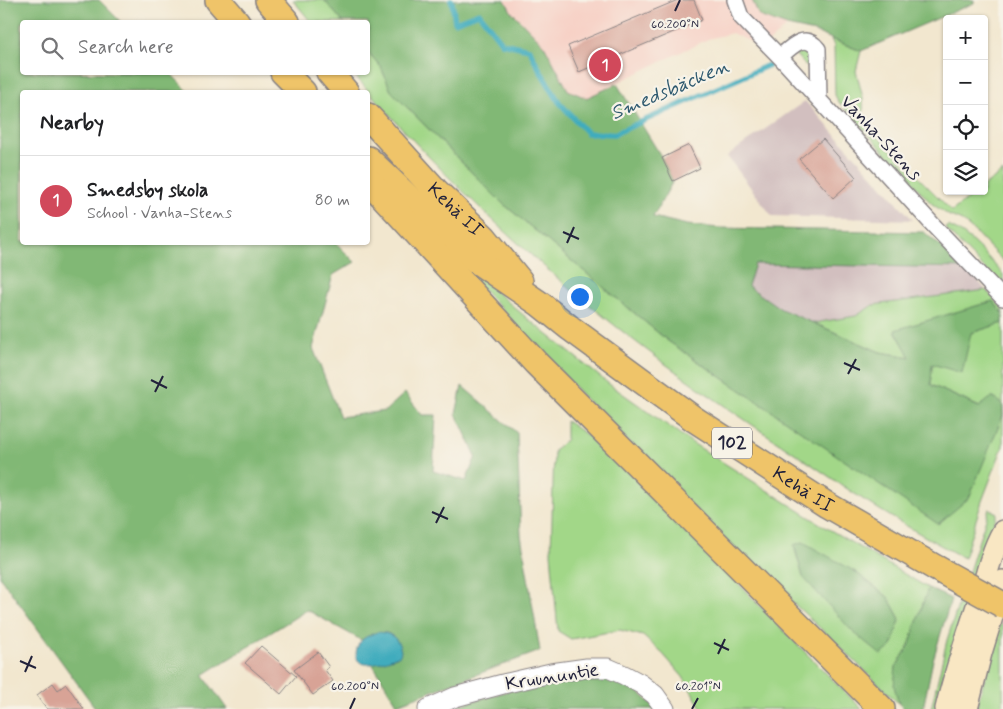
<!DOCTYPE html>
<html lang="en">
<head>
<meta charset="utf-8">
<style>
	:root { --surface:#fff; --page:#f2f2f2; --text:#202124; --muted:#757577; --line:#e0e0e0; --accent:#d1495b }
	body { margin:0; font-family:Mynerve,sans-serif; background:var(--page); color:var(--text) }
	.controls { position:absolute; right:15px; top:15px; display:grid; overflow:hidden; border-radius:5px; box-shadow:0 1px 4px #0004 }
	.controls button { width:45px; height:45px; display:grid; place-items:center; padding:0; border:0; border-bottom:1px solid var(--line); background:var(--surface); color:var(--text); font:25px sans-serif }
	.you { position:absolute; left:579px; top:296px; width:18px; height:18px; margin:-12px; border:4px solid #fff; border-radius:50%; background:#1a73e8; box-shadow:0 0 0 8px #1a73e833 }
	.badge { display:grid; place-items:center; width:32px; height:32px; border-radius:50%; background:var(--accent); color:#fff; font-size:16px; font-weight:700 }
	.pin { position:absolute; translate:-50% -50%; border:2px solid #fff; box-shadow:0 1px 5px #0006 }
	.list { margin:0; padding:0; list-style:none }
	h2 { display:flex; justify-content:space-between; align-items:center; height:65px; margin:0; padding:0 20px; font-size:21px }
	h2 small { font-size:16px; font-weight:400; color:var(--muted) }
	.list li { display:grid; grid-template-columns:32px 1fr auto; gap:15px; align-items:center; box-sizing:border-box; height:90px; padding:0 20px; border-top:1px solid var(--line) }
	.list b { display:block; font-size:19px; white-space:nowrap }
	.list p { margin:0; font-size:16px; white-space:nowrap; color:var(--muted) }
	.list em { font-size:16px; font-style:normal; color:var(--muted) }
	.icon { flex:none; width:28px; height:28px; fill:none; stroke:currentColor; stroke-width:2; stroke-linecap:round; stroke-linejoin:round }
	.map { position:relative; flex:none; width:1003px; height:709px; overflow:hidden }
	.search { position:absolute; background:var(--surface); box-shadow:0 1px 4px #0004; left:20px; top:20px; width:350px; height:55px; display:flex; align-items:center; gap:12px; box-sizing:border-box; padding:0 18px; border-radius:5px; color:var(--muted); font-size:19px }
	.panel { position:absolute; background:var(--surface); box-shadow:0 1px 4px #0004; left:20px; top:90px; width:350px; height:155px; border-radius:5px }
	.map>svg:first-child { display:block }
	.built { fill:#f7d1c6 }
	.industrial { fill:#d2bfbf }
	.green { fill:#a2d788; stroke:#627c62; fill-rule:evenodd }
	.forest { fill:#81b874; stroke:#526d58 }
	.water { fill:#3facbd; stroke:#30677c }
	.lines { fill:none; stroke-linecap:round; stroke-linejoin:round }
	.stream { stroke:#3facbd; stroke-width:5.5 }
	.building { fill:#d8a396 }
	.minor-casing { stroke:#8a8485; stroke-width:18 }
	.tertiary-casing { stroke:#8a8485; stroke-width:21 }
	.secondary-casing { stroke:#8a8485; stroke-width:24 }
	.trunk-casing { stroke:#8a8485; stroke-width:28 }
	.minor { stroke:#fff; stroke-width:15 }
	.tertiary { stroke:#fff; stroke-width:19 }
	.secondary { stroke:#f9e7c3; stroke-width:21 }
	.trunk { stroke:#efc469; stroke-width:25 }
	.trunk-bridge-casing { stroke:#8a8485; stroke-width:28; stroke-linecap:butt }
	.trunk-bridge { stroke:#efc469; stroke-width:25 }
	.ticks { fill:none; stroke:#22223b; stroke-width:2 }
	.labels { text-anchor:middle; dominant-baseline:central; stroke-width:4.5; stroke-linejoin:round; paint-order:stroke }
	.shield { fill:#f7f3e8; stroke:#62616f; stroke-width:1 }
	.shield-label { font-size:18px; font-weight:bold; fill:#22223b }
	.street-label { font-size:19px; fill:#22223b; stroke:#f7f3e8 }
	.water-label { font-size:20px; font-style:italic; fill:#2e596f; stroke:#f7f3e8 }
	.ticks-label { font-size:12px; text-anchor:middle; fill:#22223b; stroke:#f7f3e8; stroke-width:4.5; stroke-linejoin:round; paint-order:stroke }
</style>
</head>
<body>
<div class="map">
<svg width="1003" height="709" viewBox="0 0 1003 709">
	<rect width="100%" height="100%" fill="#f7f3e8"/>
	<filter id="ink" filterUnits="userSpaceOnUse"><feTurbulence type="fractalNoise" baseFrequency=".02" numOctaves="2"/><feDisplacementMap in="SourceGraphic" scale="10" xChannelSelector="R" yChannelSelector="G"/><feConvolveMatrix kernelMatrix="1 2 1 2 8 2 1 2 1" color-interpolation-filters="sRGB"/></filter>
	<filter id="wash" filterUnits="userSpaceOnUse"><feTurbulence type="fractalNoise" baseFrequency=".0096" numOctaves="4" result="noise"/><feDisplacementMap in="SourceGraphic" scale="20" xChannelSelector="R" yChannelSelector="G"/><feGaussianBlur stdDeviation="1.12" result="paint"/><feColorMatrix in="noise" values="0 0 0 0 0 0 0 0 0 0 0 0 0 0 0 0 0 1.4 0 .05"/><feComposite in="paint" operator="in"/></filter>
	<g filter="url(#wash)">
		<rect width="100%" height="100%" fill="#f2e7cf"/>
		<path class="built" d="M505,0H752L760,16L787,26L768,43L757,45L732,33L708,39L586,98L568,90L544,45L511,11Z"/>
		<path class="industrial" d="M805,101L913,220L772,216L727,156Z
			M754,264L967,268L986,290L873,305L856,316L814,323L781,309L748,286Z"/>
		<path class="green" d="M293,0H324L343,22H311Z
			M831,39L861,51L856,71L863,98L864,123L952,211L978,191H984V186L1003,172V261L974,231L962,221L948,215L931,203L838,101L835,95L834,46Z
			M800,51H807L811,55L814,75L795,54L796,52Z
			M368,52L381,67L391,91L501,202L668,341L938,523L980,407L931,385L932,364L971,333L1003,323V446L982,501L964,558C934,542 904,525 875,507C848,490 823,472 796,454C734,413 672,371 613,324C519,249 431,165 353,73L368,72Z
			M948,226C971,235 987,257 1003,274V288L945,228Z
			M460,261L528,319L609,384L694,444L822,525L928,588L909,646L896,667L899,704L837,644L726,540L584,397L457,262ZM794,546L854,571L888,597L900,619L803,577Z
			M986,290L1003,308V314L993,301L895,331L911,357L880,352L814,323L856,316L873,305Z
			M566,421L602,445L693,536L777,624L862,709H702L683,677L663,654L643,636L620,630L571,639L558,631L551,553L554,450L566,440Z
			M989,509L997,513L941,709H931L947,640Z
			M1000,624L1003,626V709H976Z"/>
		<path class="forest" d="M0,0H99L121,22H22V72L170,73L189,92H22V242L336,243L355,262L333,275L313,348L340,417L385,411L405,393L422,415H436L433,471L466,481L476,456L456,414L462,386L517,433L521,535L540,651L397,704L372,663L397,657V641C394,638 391,634 387,633C379,632 368,636 361,640L307,610L203,675L227,709H96L0,577Z
			M324,0H505L511,11L544,45L568,90L586,98L617,84L662,158L673,181L653,217L687,225L720,228L924,232L967,268L755,264L748,286L781,309L880,352L910,357L895,330L993,301L1003,314V323L971,333L962,373L932,364L931,385L979,407L992,397L1002,403L1003,415L969,498L938,524L668,341L501,202L391,91L381,67L368,52V22H343Z
			M752,0H974V3L861,51L815,32L787,26L759,16Z
			M803,542L854,571L888,597L900,619L892,646L881,655L852,631L803,577L794,545Z
			M928,588L951,599L933,660L923,709H905L899,704L894,686L896,667L909,646Z
			M580,678L608,679L632,686L653,705L655,709H446L511,690Z"/>
		<path class="water" d="M377,632C391,633 398,637 401,651L400,655C392,659 374,665 365,664C352,662 355,646 363,639C367,636 372,634 377,632Z"/>
		<g class="lines">
			<path class="stream" d="M451,0L452,2L455,22L479,13L502,43L529,49L541,72L559,102L587,133L614,134L769,65"/>
		</g>
		<g id="blocks">
			<path class="building" d="M678,0H694L702,20L579,72L568,46Z
				M823,139L856,177L833,198L799,159Z
				M689,145L700,168L673,181L662,158Z
				M261,646L296,676L281,694L245,663Z
				M318,652L329,667L325,670L333,681L313,695L294,670Z
				M53,683L58,690L66,684L84,709H47L37,695Z"/>
		</g>
	</g>
	<g filter="url(#ink)">
		<use href="#blocks" fill-opacity="0" stroke="#8a8485" stroke-width="1"/>
		<g class="lines">
			<defs>
				<path id="minor" d="M735,0L741,17L780,57L934,226L1003,298
					M780,57C792,46 805,32 818,49L819,100"/>
				<path id="tertiary" d="M428,709L455,697L503,684L551,673L587,668H608L624,675L641,684L655,695L665,709"/>
				<path id="secondary" d="M946,709C955,671 968,634 980,597C986,576 992,550 1003,531
					M967,709L981,653L1003,581"/>
				<g id="trunk">
					<path d="M218,0L237,22"/>
					<path d="M268,0L287,22"/>
					<path d="M283,72L303,92"/>
					<path d="M329,72L346,92"/>
					<path id="s1" d="M368,116L435,190L484,237L520,281"/>
					<path id="s2" d="M368,159L471,257L540,304L570,328L694,419L827,505L936,568"/>
					<path d="M368,180L536,363L882,709"/>
				</g>
			</defs>
			<use href="#minor" class="minor-casing"/>
			<use href="#tertiary" class="tertiary-casing"/>
			<use href="#secondary" class="secondary-casing"/>
			<use href="#trunk" class="trunk-casing"/>
			<use href="#minor" class="minor"/>
			<use href="#tertiary" class="tertiary"/>
			<use href="#secondary" class="secondary"/>
			<use href="#trunk" class="trunk"/>
			<defs>
				<path id="trunk-bridge" d="M936,568L1003,605"/>
			</defs>
			<use href="#trunk-bridge" class="trunk-bridge-casing"/>
			<use href="#trunk-bridge" class="trunk-bridge"/>
		</g>
	</g>
	<path class="ticks" d="M675,11L680,0M563,232L579,239M567,243L574,227M844,363L860,370M848,374L856,359M151,380L167,388M155,392L163,376M432,512L448,519M436,523L444,507M714,643L729,650M718,654L725,639M20,661L36,668M25,672L32,656M350,709L355,698M692,709L698,698"/>
	<g class="labels">
		<rect class="shield" x="712" y="427.5" width="40" height="31" rx="4"/>
		<g class="shield-label">
			<text x="732" y="443">102</text>
		</g>
		<g class="street-label">
			<text transform="translate(881 138) rotate(47)">Vanha-Stens</text>
			<text stroke="none"><textPath href="#s1" startOffset="128">Kehä II</textPath></text>
			<text stroke="none"><textPath href="#s2" startOffset="548">Kehä II</textPath></text>
			<text transform="translate(552 677) rotate(-9)">Kruununtie</text>
		</g>
		<g class="water-label">
			<text transform="translate(670 90) rotate(-23)">Smedsbäcken</text>
		</g>
	</g>
	<g class="ticks-label">
		<text x="675" y="28">60.200°N</text>
		<text x="355" y="690">60.200°N</text>
		<text x="698" y="690">60.201°N</text>
	</g>
</svg>
<div class="controls">
<button>+</button>
<button>−</button>
<button><svg class="icon" aria-label="locate" viewBox="0 0 24 24"><circle cx="12" cy="12" r="6"/><path d="M12 2v4M12 18v4M2 12h4M18 12h4"/></svg></button>
<button><svg class="icon" aria-label="layers" viewBox="0 0 24 24"><path d="M12 4l9 5-9 5-9-5zM3 14l9 5 9-5"/></svg></button>
</div>
<div class="you"></div>
<div class="pin badge" style="left:605px;top:65px">1</div>
<div class="search"><svg class="icon" aria-label="search" viewBox="0 0 24 24"><circle cx="10" cy="10" r="6"/><path d="M15 15l6 6"/></svg>Search here</div>
<section class="panel">
<h2>Nearby<small></small></h2>
<ul class="list">
<li><span class="badge">1</span><div><b>Smedsby skola</b><p>School · Vanha-Stens</p></div><em>80 m</em></li>
</ul>
</section>
</div>
</body>
</html>
